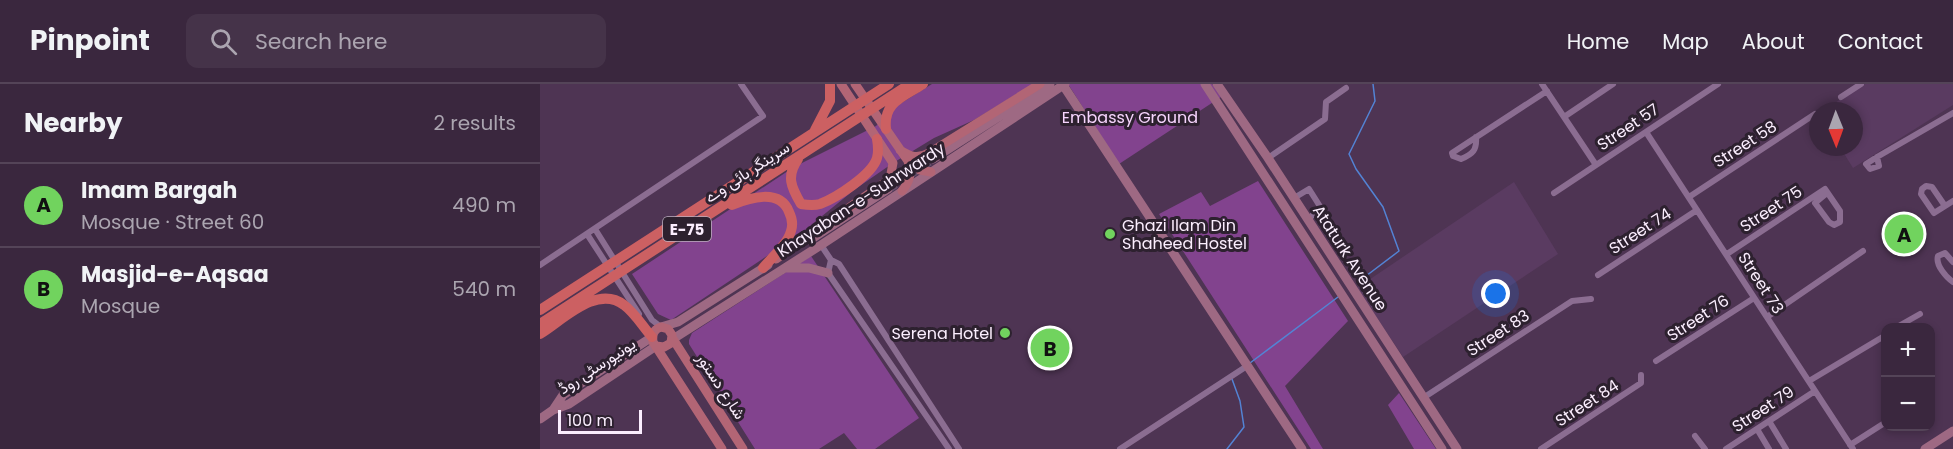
<!DOCTYPE html>
<html lang="en">
<head>
<meta charset="utf-8">
<style>
	:root { --surface:#3a273e; --page:#453349; --text:#f1f3f6; --muted:#aba5b0; --line:#544458; --accent:#71d35e }
	body { margin:0; font-family:Poppins,Vazirmatn,sans-serif; background:var(--page); color:var(--text) }
	.controls { position:absolute; right:18px; bottom:18px; display:grid; overflow:hidden; border-radius:12px; box-shadow:0 3px 9px #0003 }
	.controls button { width:54px; height:54px; display:grid; place-items:center; padding:0; border:0; border-bottom:2px solid var(--line); background:var(--surface); color:var(--text); font:30px sans-serif }
	.compass { position:absolute; left:1269px; top:18px; width:54px; height:54px; border-radius:50%; background:var(--surface); box-shadow:0 3px 9px #0003; rotate:179deg }
	.scale { position:absolute; left:18px; bottom:15px; width:84px; box-sizing:border-box; padding-left:6px; border:3px solid #fbeefe; border-top:0; font-size:16px; line-height:21px; white-space:nowrap; color:#fbeefe; -webkit-text-stroke:4px #2d212f; paint-order:stroke }
	.you { position:absolute; left:956px; top:210px; width:21px; height:21px; margin:-15px; border:4px solid #fff; border-radius:50%; background:#1a73e8; box-shadow:0 0 0 9px #1a73e833 }
	.badge { display:grid; place-items:center; width:39px; height:39px; border-radius:50%; background:var(--accent); color:#111; font-size:20px; font-weight:700 }
	.pin { position:absolute; translate:-50% -50%; border:3px solid #fff; box-shadow:0 2px 6px #0006 }
	.list { margin:0; padding:0; list-style:none }
	h2 { display:flex; justify-content:space-between; align-items:center; height:78px; margin:0; padding:0 24px; font-size:26px }
	h2 small { font-size:20px; font-weight:400; color:var(--muted) }
	.list li { display:grid; grid-template-columns:39px 1fr auto; gap:18px; align-items:center; box-sizing:border-box; height:84px; padding:0 24px; border-top:2px solid var(--line) }
	.list b { display:block; font-size:22px; white-space:nowrap }
	.list p { margin:0; font-size:20px; white-space:nowrap; color:var(--muted) }
	.list em { font-size:20px; font-style:normal; color:var(--muted) }
	.icon { flex:none; width:33px; height:33px; fill:none; stroke:currentColor; stroke-width:2; stroke-linecap:round; stroke-linejoin:round }
	.map { position:relative; flex:none; width:1413px; height:365px; overflow:hidden }
	header { display:flex; align-items:center; gap:36px; box-sizing:border-box; height:84px; padding:0 30px; background:var(--surface); border-bottom:2px solid var(--line) }
	header strong { font-size:28px }
	nav { display:flex; gap:33px; margin-inline-start:auto; font-size:21px }
	.search { width:420px; height:54px; background:var(--page); display:flex; align-items:center; gap:15px; box-sizing:border-box; padding:0 21px; border-radius:12px; color:var(--muted); font-size:22px }
	main { display:flex }
	aside { flex:1; background:var(--surface) }
	.map>svg:first-child { display:block }
	.built { fill:#5a3b61 }
	.green { fill:#82438e }
	.lines { fill:none; stroke-linecap:round; stroke-linejoin:round }
	.stream { stroke:#5383d4; stroke-width:1.5 }
	.secondary-tunnel { stroke:#68506d; stroke-width:9; stroke-dasharray:9 4.5; stroke-linecap:butt }
	.street { stroke:#8b6d91; stroke-width:6 }
	.secondary { stroke:#9e6983; stroke-width:9 }
	.primary { stroke:#b26575; stroke-width:9 }
	.highway { stroke:#cc6062; stroke-width:10 }
	.poi-dot { fill:#71d35e; stroke:#2d212f; stroke-width:2 }
	.labels { text-anchor:middle; dominant-baseline:central; stroke-width:6; stroke-linejoin:round; paint-order:stroke }
	.shield { fill:#2d212f; stroke:#bdb0c0; stroke-width:1.5 }
	.shield-label { font-size:15px; font-weight:bold; fill:#fbeefe }
	.park-label { font-size:16px; fill:#f7d5fe; stroke:#2d212f }
	.street-label { font-size:16px; fill:#fbeefe; stroke:#2d212f }
	.poi-label { font-size:16px; fill:#fbeefe; stroke:#2d212f; text-anchor:start }
</style>
</head>
<body>
<header>
<strong>Pinpoint</strong>
<div class="search"><svg class="icon" aria-label="search" viewBox="0 0 24 24"><circle cx="10" cy="10" r="6"/><path d="M15 15l6 6"/></svg>Search here</div>
<nav><a>Home</a><a>Map</a><a>About</a><a>Contact</a></nav>
</header>
<main>
<aside>
<h2>Nearby<small>2 results</small></h2>
<ul class="list">
<li><span class="badge">A</span><div><b>Imam Bargah</b><p>Mosque · Street 60</p></div><em>490 m</em></li>
<li><span class="badge">B</span><div><b>Masjid-e-Aqsaa</b><p>Mosque</p></div><em>540 m</em></li>
</ul>
</aside>
<div class="map">
<svg width="1413" height="365" viewBox="0 0 1413 365">
	<rect width="100%" height="100%" fill="#4e3453"/>
	<path class="built" d="M1325,0H1413V21L1313,84L1300,63H1314V27H1282Z
		M974,98L1018,170L863,273L817,204Z"/>
	<path class="green" d="M392,0H493L434,36L394,54L353,79L314,106L260,150L131,236L118,230L92,190L254,83L336,42L355,23Z
		M528,0H672L681,13L579,80Z
		M718,97L808,237L745,302L783,365H771L619,130L661,108L670,122Z
		M271,172L379,334L335,365H317L304,349L279,365H215L149,260V256L152,249Z
		M859,309L896,365H874L848,321Z"/>
	<g class="lines">
		<path class="stream" d="M822,195L859,167L843,123L816,85L809,70L835,17L833,0
			M710,279L798,213
			M687,365L704,343L700,317L692,295"/>
		<path class="secondary-tunnel" d="M348,105L393,75"/>
		<path class="street" d="M1002,0L1056,81
			M1301,13L1321,0
			M1024,33L1073,0
			M1106,48L1313,365
			M936,53C937,66 933,70 921,75L913,72L912,69L1007,7
			M1337,73L1339,82L1330,85L1326,80L1337,73L1413,29
			M728,74L785,35L786,18L806,4
			M1014,109L1178,0
			M1149,113L1275,30
			M754,114L769,105L781,124L767,136
			M1405,122L1392,103L1386,102L1382,105L1381,110L1394,129L1413,117
			M55,145L112,236L121,243
			M47,150L99,230
			M281,161L291,176L299,180L419,365
			M1187,170L1285,105L1300,127V138L1294,141L1289,138L1275,119L1287,109
			M291,176L288,189L409,365
			M1413,178L1405,169L1398,172C1395,181 1407,194 1413,198
			M0,181L223,32L201,0
			M1058,191L1157,126
			M1227,233L1323,167
			M1357,243L1380,230
			M1116,277L1214,214
			M1269,297L1346,251
			M883,314L1032,217L1051,215
			M1229,337L1246,365
			M1217,345L1229,365
			M1155,352L1165,365
			M1310,361L1346,338
			M580,365L707,282
			M1001,365L1101,299V291
			M1186,365L1275,307"/>
		<path class="secondary" d="M665,0L902,365
			M677,0L728,74L917,365
			M523,1L762,365
			M393,75L510,0
			M270,156L348,105
			M246,184H269L288,189
			M121,243L138,238L228,181
			M133,255L281,161L525,0
			M13,326L23,311L112,253
			M0,335L13,326L29,320L116,262
			M1385,365L1413,347"/>
		<path class="primary" d="M315,0L368,77C372,89 370,97 362,107
			M360,66C370,73 378,75 389,69L500,0
			M381,73L378,80L380,86L391,88
			M236,175L350,95L353,79L301,0
			M133,255L203,365
			M116,262L124,263L131,259L132,251L128,245L121,243C114,245 112,250 113,258L182,365"/>
		<path class="highway" d="M346,45C343,18 363,13 383,0
			M275,46L290,17V0
			M258,75C246,92 251,103 261,120C267,121 273,122 280,120C296,114 332,91 337,74C339,67 338,61 337,55
			M192,121C209,114 240,104 249,128C252,134 253,141 251,147C247,161 232,173 223,184
			M0,226L349,0
			M0,240L370,0
			M0,250C23,236 57,200 84,221C95,229 103,243 112,253"/>
	</g>
	<g class="poi-dot">
		<circle cx="570" cy="150" r="6"/>
		<circle cx="465" cy="249" r="6"/>
	</g>
	<g class="labels">
		<rect class="shield" x="123" y="133" width="48" height="24" rx="4.5"/>
		<g class="shield-label">
			<text x="147" y="145">E-75</text>
		</g>
		<g class="park-label">
			<text x="590" y="33">Embassy Ground</text>
		</g>
		<g class="street-label">
			<text transform="translate(1088 43) rotate(-34)">Street 57</text>
			<text transform="translate(1205 60) rotate(-33)">Street 58</text>
			<text transform="translate(207 88) rotate(-33)">سرینگر ہائی وے</text>
			<text transform="translate(321 116) rotate(-33)">Khayaban-e-Suhrwardy</text>
			<text transform="translate(1231 125) rotate(-33)">Street 75</text>
			<text transform="translate(1100 147) rotate(-33)">Street 74</text>
			<text transform="translate(810 174) rotate(57)">Ataturk Avenue</text>
			<text transform="translate(1221 199) rotate(57)">Street 73</text>
			<text transform="translate(1158 234) rotate(-33)">Street 76</text>
			<text transform="translate(958 249) rotate(-33)">Street 83</text>
			<text transform="translate(57 282) rotate(-33)">یونیورسٹی روڈ</text>
			<text transform="translate(181 302) rotate(57)">شارع دستور</text>
			<text transform="translate(1047 319) rotate(-33)">Street 84</text>
			<text transform="translate(1223 325) rotate(-33)">Street 79</text>
		</g>
		<g class="poi-label">
			<text x="582" y="141">Ghazi Ilam Din<tspan x="582" dy="18">Shaheed Hostel</tspan></text>
			<text x="453" y="249" text-anchor="end">Serena Hotel</text>
		</g>
	</g>
</svg>
<div class="controls">
<button>+</button>
<button>−</button>
</div>
<svg class="compass" viewBox="-18 -18 36 36"><path d="M0-13l5 13h-10z" fill="#e53935"/><path d="M0 13l5-13h-10z" fill="#aba5b0"/></svg>
<div class="scale">100 m</div>
<div class="you"></div>
<div class="pin badge" style="left:1364px;top:150px">A</div>
<div class="pin badge" style="left:510px;top:264px">B</div>
</div>
</main>
</body>
</html>
